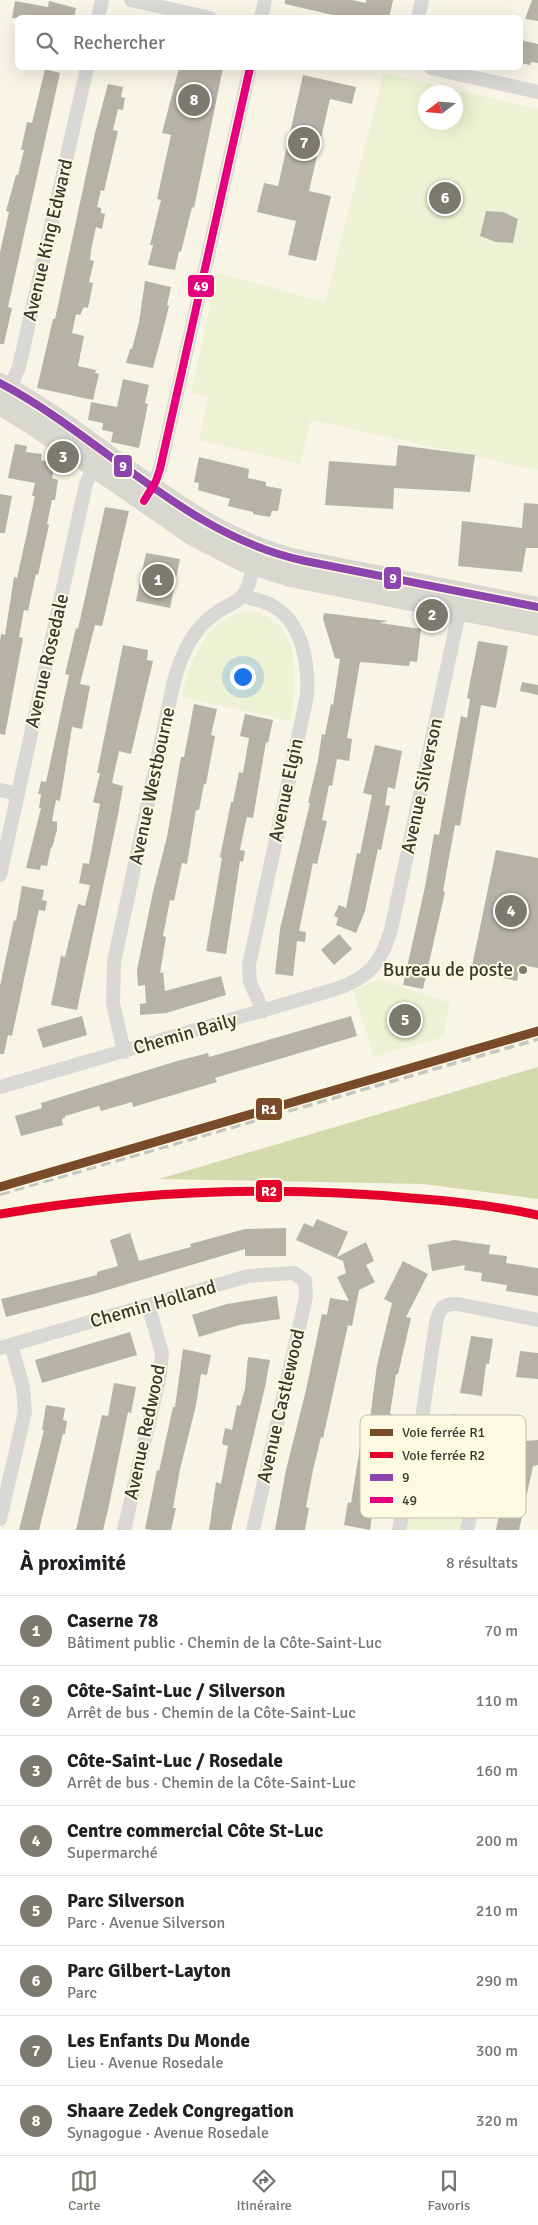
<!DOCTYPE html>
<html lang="fr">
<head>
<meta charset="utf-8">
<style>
	:root { --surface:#fff; --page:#f6f6f6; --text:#202124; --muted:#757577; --line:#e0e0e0; --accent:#7c7a6f }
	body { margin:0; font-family:Signika,sans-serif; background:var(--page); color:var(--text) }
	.compass { position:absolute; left:418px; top:85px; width:45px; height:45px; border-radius:50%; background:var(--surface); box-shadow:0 5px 20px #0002; rotate:254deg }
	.you { position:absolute; left:242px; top:676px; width:18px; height:18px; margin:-12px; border:4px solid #fff; border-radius:50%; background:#1a73e8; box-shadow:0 0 0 8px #1a73e833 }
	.badge { display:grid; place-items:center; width:32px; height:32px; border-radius:50%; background:var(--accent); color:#fff; font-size:16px; font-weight:700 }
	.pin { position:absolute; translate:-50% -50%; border:2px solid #fff; box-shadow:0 1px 5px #0006 }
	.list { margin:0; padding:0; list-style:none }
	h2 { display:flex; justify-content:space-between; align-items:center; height:65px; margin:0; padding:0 20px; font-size:21px }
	h2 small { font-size:16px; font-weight:400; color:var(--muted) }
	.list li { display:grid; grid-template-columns:32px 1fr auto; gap:15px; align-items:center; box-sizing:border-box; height:70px; padding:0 20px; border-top:1px solid var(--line) }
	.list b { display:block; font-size:19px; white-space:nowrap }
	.list p { margin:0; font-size:16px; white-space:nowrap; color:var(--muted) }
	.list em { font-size:16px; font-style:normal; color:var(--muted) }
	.icon { flex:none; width:28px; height:28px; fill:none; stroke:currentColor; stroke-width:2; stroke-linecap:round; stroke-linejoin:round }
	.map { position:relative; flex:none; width:538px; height:1530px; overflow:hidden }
	.search { position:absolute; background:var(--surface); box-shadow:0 5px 20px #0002; left:15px; right:15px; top:15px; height:55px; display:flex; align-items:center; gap:12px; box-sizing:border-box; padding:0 18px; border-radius:8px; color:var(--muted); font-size:19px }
	.sheet { height:625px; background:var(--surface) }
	nav { display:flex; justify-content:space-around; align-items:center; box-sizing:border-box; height:70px; border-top:1px solid var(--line); background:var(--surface); font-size:14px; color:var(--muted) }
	nav a { display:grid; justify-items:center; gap:2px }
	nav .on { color:var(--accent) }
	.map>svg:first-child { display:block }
	.green { fill:#ecf2d3; fill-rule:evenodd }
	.forest { fill:#d3dbad }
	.building { fill:#b5b2a8 }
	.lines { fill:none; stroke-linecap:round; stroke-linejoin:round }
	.minor { stroke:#d8d8d4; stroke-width:14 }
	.secondary { stroke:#d8d7d0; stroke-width:20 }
	.rail { stroke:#c5c5c1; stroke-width:4; stroke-dasharray:10 5; stroke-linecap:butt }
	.bus-1-casing { stroke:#fef9e1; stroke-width:11 }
	.bus-2-casing { stroke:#fef9e1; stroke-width:11 }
	.bus-1 { stroke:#8e44ad; stroke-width:8 }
	.bus-2 { stroke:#e5007d; stroke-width:8 }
	.rail-1-casing { stroke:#fef9e1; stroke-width:12 }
	.rail-2-casing { stroke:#fef9e1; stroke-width:12 }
	.rail-1 { stroke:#7a4b2a; stroke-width:9 }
	.rail-2 { stroke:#e4002b; stroke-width:9 }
	.poi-dot { fill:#7c7a6f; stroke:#fef9e1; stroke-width:2 }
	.labels { text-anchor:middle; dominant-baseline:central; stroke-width:4; stroke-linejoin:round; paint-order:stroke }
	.street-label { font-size:19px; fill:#39382e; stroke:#fef9e1 }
	.poi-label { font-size:19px; fill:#39382e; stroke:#fef9e1; text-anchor:end }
	.key { fill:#fef9e1; stroke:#c3bfab; stroke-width:1 }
	.key-label { font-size:14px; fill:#39382e }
	.line-badge { stroke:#fef9e1; stroke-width:2 }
	.badge-label { font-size:14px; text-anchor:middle; font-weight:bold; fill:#fff }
</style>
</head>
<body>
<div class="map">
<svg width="538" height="1530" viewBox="0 0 538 1530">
	<rect width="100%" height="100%" fill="#f8f5e7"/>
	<path class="green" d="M384,73L538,109V470L311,420L300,464L199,440L208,397L191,393L217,273L325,302ZM426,92H456V122H426Z
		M246,611C303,615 297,680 290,721L182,697C190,661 206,619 246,611Z
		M379,979L450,1003L443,1037L374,1057L353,991Z
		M416,1452L477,1469L467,1530H399Z"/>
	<path class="forest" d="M538,1067V1199L423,1184L159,1179Z"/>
	<path class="building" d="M285,0H352L366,3V0H393L389,18H333V15L285,4Z
		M532,0H538V21L525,19Z
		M15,1L42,6L48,7L49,1L76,8L74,18H12Z
		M520,40L538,44V63L531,62L530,65L520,63Z
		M179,68H223L194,208L192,207L181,252L179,251L175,270L148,265L153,245H150L161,200L157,199L171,135L162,133Z
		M45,69L60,73L8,307L12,308L4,344H0V252L9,212L6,211L16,175H18L24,150H21L27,122L32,123Z
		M303,75L356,87L352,104L330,99L309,191L331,196L316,261L288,255L296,221L257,212L264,183L278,186Z
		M108,84L123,87L121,97L125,98L123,110L118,109L113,130L118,131L104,191L101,190L97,207L101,208V213L105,214L102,229L96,227L91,250L90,260L94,261L89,282L93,283L88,308L84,307L80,315L76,314L72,333L84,336L78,366L96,370L95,373L99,374L93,400L37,388L53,319H55L95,133Z
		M486,211L503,212L518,219L513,243L496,242L480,236Z
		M145,281L171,287L167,305L169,306L166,319L153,368L126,363L130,349H132L139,322Z
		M123,379L149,385L145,403L148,404L139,448L111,442L113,432L102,430L103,423L88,420L91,402L117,407Z
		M15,444L27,446L26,452L42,454L41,460L55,463L52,478L58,480L55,500H52L47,524L49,525L38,575L36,574L28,611L24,610L19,637L23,638L5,735L0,734V642L1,634L5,635L14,577L17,578L35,496H32L35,483L8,478Z
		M398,445L475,455L470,492L394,488L393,509L325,505L329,461L396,466Z
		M199,457L249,469L248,478L266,482V486L282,489L278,511H272L270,517L253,514V512L228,506L230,499L198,490L199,483L194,482Z
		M0,494L12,496L5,533H0Z
		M524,503L538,504V548H526L522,572L458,566L462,521L522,528Z
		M105,507L129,511L102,626L95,625L80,684L90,686L82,729L72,727L60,801L56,800L52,821L57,822V830L52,848L51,847L47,866L41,865L40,870L26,868L41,808H39L41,794H38L41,781L46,782L69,675L65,674L76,628L78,629Z
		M146,553L180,559L170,608L136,601Z
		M324,613L388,621L380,623L421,629L417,662L410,661L409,666L360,662L347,738L352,739L349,761L337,759L332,786L329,785L322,820L327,821L317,864L313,863L299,931L306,932L305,942L297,941L293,976L275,974L280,929L310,803H308L318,760L322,734L325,735L331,704L333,705L340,659L335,658L323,619Z
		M478,641L508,646L496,708L481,705L460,826L455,825L443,891L445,892L423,989L403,985L425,887L434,834L439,835L461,716L467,718L470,699L467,698Z
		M123,645L148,650L147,660L153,661L131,754L119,751L112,783L123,786L118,815L77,1010L51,1005L61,956L65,957L78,904L85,906L90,885L79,883L83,863L89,864L100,804L93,802L100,773H97Z
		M522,682L538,685V695L520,691Z
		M194,704L217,709L211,735L215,736L206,784H204L199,810H196L187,864L182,863L174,901L170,900L163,936L166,937L160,973L163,972L165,991L221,976L226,995L166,1013L140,1015V1004L146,1003L145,985L138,986L137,970L153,892L167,837L181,757H184Z
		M245,714L273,720L268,743L266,742L253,818L247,817L244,830L240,850L245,851L243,862L240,861L226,954L206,951L222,858L220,857L231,802H233L239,772L243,773L249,738L240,736Z
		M375,745L402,751L395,789L388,787L385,805L390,806L381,850L378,849L365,911L356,933L336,925L338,918L334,916L339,905L346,908L357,853L360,854L372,795L363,793Z
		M496,850L538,858V968L520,965L517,981L471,971Z
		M22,886L44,890L42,900L47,901L45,911L39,910L38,914L12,1036L8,1035L4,1054H0V986L14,920L16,921Z
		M339,934L352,949L334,965L321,950Z
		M82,1016L87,1035L43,1048L37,1029Z
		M351,1016L357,1036L215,1078L217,1082L133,1107L132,1102L101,1111L99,1106L65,1116V1118L62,1119L63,1125L21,1136L15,1116L42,1108L41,1103L177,1061L208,1053L209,1057Z
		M317,1219L348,1232L337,1257L366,1242L374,1261L366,1265L375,1282L359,1290L352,1326L348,1325L323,1438L321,1437L313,1470L306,1507L309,1508L305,1530H275L286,1470L306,1390L322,1314L327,1315L330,1298L349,1301L337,1277L346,1273L343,1261L296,1240L304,1223L313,1227Z
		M286,1228V1256H245V1249L94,1294L6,1317L1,1299L97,1275V1272L118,1266L110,1240L130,1233L139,1261L191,1247L190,1244L245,1229Z
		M454,1240L490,1245L489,1254L507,1256L506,1263L538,1268V1296L506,1291L507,1285L481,1281L482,1273L464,1270L465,1265L432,1271L428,1245Z
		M403,1261L428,1274L406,1317L411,1318L398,1374H396L390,1414H392L388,1438L373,1507L370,1530L344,1525L348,1502L351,1503L361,1441L367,1442L377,1365L392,1303L384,1299Z
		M277,1296L280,1319L239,1325L199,1337L192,1315L227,1304Z
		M130,1332L137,1355L42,1383L35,1360Z
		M471,1336L493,1339L489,1364H486L482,1396L460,1393Z
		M183,1349L211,1355L207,1375L201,1374L196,1405L180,1469L173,1508H176L171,1530H152L145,1529L157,1470L159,1471L173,1407H175Z
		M520,1351L538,1353V1379L516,1377Z
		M248,1357L270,1360L265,1387L231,1530H209L216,1482L221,1484L228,1446L222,1444L225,1428L232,1430L237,1405L240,1406L245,1389Z
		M114,1383L136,1387L131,1413L128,1412L108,1510L103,1530H76L102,1415L108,1416Z
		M46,1405L65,1408L63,1420L67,1421L65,1434H63L39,1530H19L44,1430H42Z
		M452,1414L484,1419V1416L508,1420L506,1439L449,1433Z
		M538,1440V1465L533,1466L519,1530H496L507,1476L515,1478L512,1442Z"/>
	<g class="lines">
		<path class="minor" d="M131,0L210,18
			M98,18L102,0
			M261,18L265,0
			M418,18L422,0
			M431,68L538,92
			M7,395L19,367L87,68
			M148,494L160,469L250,68
			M243,596C253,599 264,601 273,606C303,623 309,665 307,696L249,965L250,982L263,1011
			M0,790L17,794
			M0,875L86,484L96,459
			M124,1052L113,1003L114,962L174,681C182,653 193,627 219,611C227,605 239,602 244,594C251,584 252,568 255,556
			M0,1087L336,989C370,977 381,963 391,930L461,603
			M0,1348L248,1276L294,1273L305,1281L306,1297L253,1530
			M416,1452L468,1461L477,1469L479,1479L467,1530
			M0,1519L25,1412L23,1387L11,1345
			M124,1530L160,1375L162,1353L148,1305
			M399,1530L418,1445L436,1323C439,1310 442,1303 457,1304L538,1320"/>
		<path class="secondary" d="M0,383C104,438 186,536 305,561L538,607
			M0,405L34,426L193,536L243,562L290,577L538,626"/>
		<path class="rail" d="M0,1194L538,1039
			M0,1214C136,1191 274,1185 411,1198C453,1201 496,1206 538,1215"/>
		<defs>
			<path id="bus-1" d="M0,383C104,438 186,536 305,561L538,607"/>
			<path id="bus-2" d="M144,501L156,481L160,469L250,68"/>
		</defs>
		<use href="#bus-1" class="bus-1-casing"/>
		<use href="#bus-2" class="bus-2-casing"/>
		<use href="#bus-1" class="bus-1"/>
		<use href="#bus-2" class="bus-2"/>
		<defs>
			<path id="rail-1" d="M0,1187L538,1031"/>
			<path id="rail-2" d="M0,1214C136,1191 274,1185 411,1198C453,1201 496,1206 538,1215"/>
		</defs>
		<use href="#rail-1" class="rail-1-casing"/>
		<use href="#rail-2" class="rail-2-casing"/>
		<use href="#rail-1" class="rail-1"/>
		<use href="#rail-2" class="rail-2"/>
	</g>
	<circle class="poi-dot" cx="523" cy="970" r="5"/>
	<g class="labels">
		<g class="street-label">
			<text transform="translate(48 240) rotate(-77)">Avenue King Edward</text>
			<text transform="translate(47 661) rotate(-77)">Avenue Rosedale</text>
			<text transform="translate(152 786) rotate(-78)">Avenue Westbourne</text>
			<text transform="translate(422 786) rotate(-78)">Avenue Silverson</text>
			<text transform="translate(286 790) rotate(-78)">Avenue Elgin</text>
			<text transform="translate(185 1034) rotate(-16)">Chemin Baily</text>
			<text transform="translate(153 1304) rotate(-16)">Chemin Holland</text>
			<text transform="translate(281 1406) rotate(-77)">Avenue Castlewood</text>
			<text transform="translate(145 1432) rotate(-78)">Avenue Redwood</text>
		</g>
		<g class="poi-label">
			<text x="513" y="970">Bureau de poste</text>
		</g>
	</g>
	<rect x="360" y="1415" width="166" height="103" rx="8" class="key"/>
	<rect x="370" y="1429" width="23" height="7" fill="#7a4b2a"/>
	<rect x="370" y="1452" width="23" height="6" fill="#e4002b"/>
	<rect x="370" y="1474" width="23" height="7" fill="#8e44ad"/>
	<rect x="370" y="1497" width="23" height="6" fill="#e5007d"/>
	<g class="key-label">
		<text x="402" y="1437">Voie ferrée R1</text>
		<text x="402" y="1460">Voie ferrée R2</text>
		<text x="402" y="1482">9</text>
		<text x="402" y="1505">49</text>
	</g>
	<g class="line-badge">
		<rect x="187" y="274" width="28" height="24" rx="5" fill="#e5007d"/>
		<rect x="113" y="454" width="20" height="24" rx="5" fill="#8e44ad"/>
		<rect x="383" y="566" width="19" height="24" rx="5" fill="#8e44ad"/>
		<rect x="255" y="1097" width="28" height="24" rx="5" fill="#7a4b2a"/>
		<rect x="255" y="1179" width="28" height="24" rx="5" fill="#e4002b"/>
	</g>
	<g class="badge-label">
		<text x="201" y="291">49</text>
		<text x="123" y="471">9</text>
		<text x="393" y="583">9</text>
		<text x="269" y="1114">R1</text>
		<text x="269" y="1196">R2</text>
	</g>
</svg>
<svg class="compass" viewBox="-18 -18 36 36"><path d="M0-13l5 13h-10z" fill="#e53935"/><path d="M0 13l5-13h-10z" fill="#757577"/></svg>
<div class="you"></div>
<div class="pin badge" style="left:158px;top:580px">1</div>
<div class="pin badge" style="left:432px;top:615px">2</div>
<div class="pin badge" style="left:63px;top:457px">3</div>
<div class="pin badge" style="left:511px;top:911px">4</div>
<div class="pin badge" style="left:405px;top:1020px">5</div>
<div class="pin badge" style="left:445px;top:198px">6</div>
<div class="pin badge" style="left:304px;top:143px">7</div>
<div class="pin badge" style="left:194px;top:100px">8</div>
<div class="search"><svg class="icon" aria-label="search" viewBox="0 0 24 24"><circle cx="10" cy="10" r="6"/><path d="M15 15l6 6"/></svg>Rechercher</div>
</div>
<section class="sheet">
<h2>À proximité<small>8 résultats</small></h2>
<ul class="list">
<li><span class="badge">1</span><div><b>Caserne 78</b><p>Bâtiment public · Chemin de la Côte-Saint-Luc</p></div><em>70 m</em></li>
<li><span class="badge">2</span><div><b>Côte-Saint-Luc / Silverson</b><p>Arrêt de bus · Chemin de la Côte-Saint-Luc</p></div><em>110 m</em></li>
<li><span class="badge">3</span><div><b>Côte-Saint-Luc / Rosedale</b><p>Arrêt de bus · Chemin de la Côte-Saint-Luc</p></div><em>160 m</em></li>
<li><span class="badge">4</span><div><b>Centre commercial Côte St-Luc</b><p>Supermarché</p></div><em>200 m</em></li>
<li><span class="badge">5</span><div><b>Parc Silverson</b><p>Parc · Avenue Silverson</p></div><em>210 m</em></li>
<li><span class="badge">6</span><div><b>Parc Gilbert-Layton</b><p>Parc</p></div><em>290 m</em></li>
<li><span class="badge">7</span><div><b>Les Enfants Du Monde</b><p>Lieu · Avenue Rosedale</p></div><em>300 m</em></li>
<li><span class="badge">8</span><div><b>Shaare Zedek Congregation</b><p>Synagogue · Avenue Rosedale</p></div><em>320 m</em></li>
</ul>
</section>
<nav>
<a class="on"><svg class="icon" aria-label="map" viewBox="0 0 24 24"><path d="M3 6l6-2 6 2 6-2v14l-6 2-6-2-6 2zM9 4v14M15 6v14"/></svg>Carte</a>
<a><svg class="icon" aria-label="directions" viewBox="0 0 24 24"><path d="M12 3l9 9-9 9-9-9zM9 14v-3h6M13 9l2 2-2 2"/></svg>Itinéraire</a>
<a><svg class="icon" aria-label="saved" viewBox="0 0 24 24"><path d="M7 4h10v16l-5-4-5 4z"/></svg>Favoris</a>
</nav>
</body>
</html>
